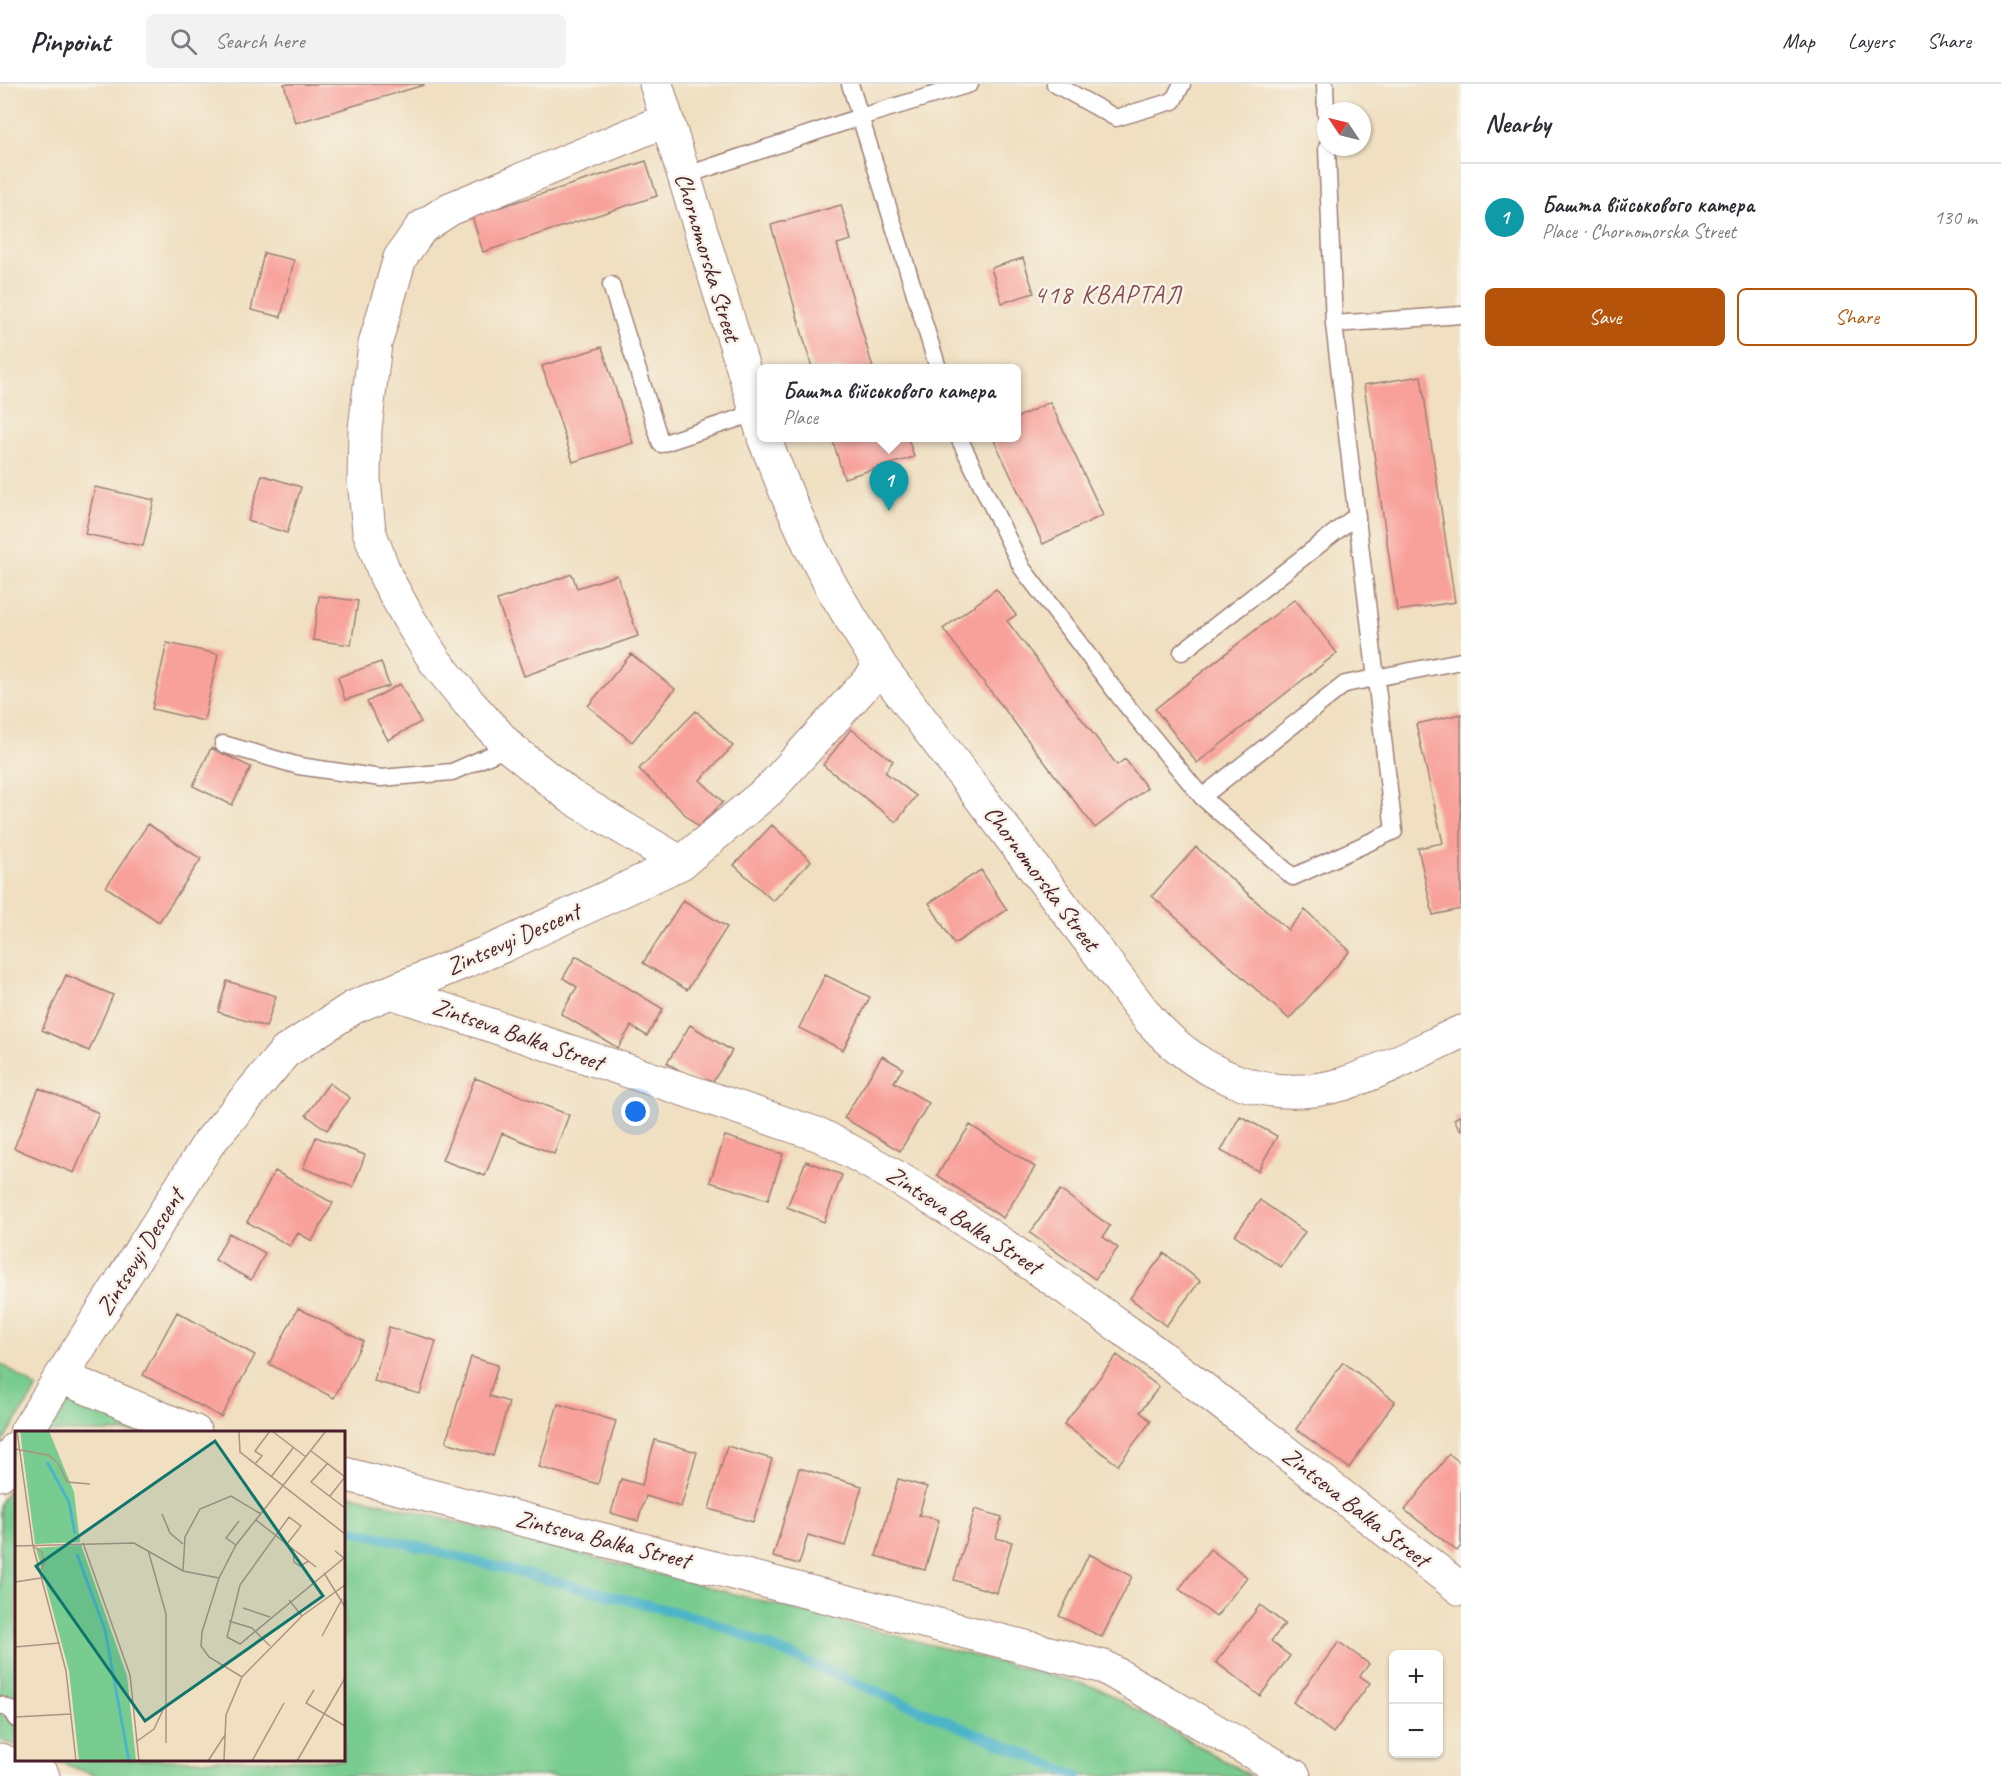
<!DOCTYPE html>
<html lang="en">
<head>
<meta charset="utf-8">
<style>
	:root { --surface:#fff; --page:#f2f2f3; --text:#2b2b33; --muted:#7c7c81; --line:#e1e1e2; --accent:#b45309 }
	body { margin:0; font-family:Caveat,sans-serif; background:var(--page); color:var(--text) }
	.controls { position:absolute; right:18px; bottom:18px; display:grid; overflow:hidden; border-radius:9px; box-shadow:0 2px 4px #0004 }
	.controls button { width:54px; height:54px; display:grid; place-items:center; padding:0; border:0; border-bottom:2px solid var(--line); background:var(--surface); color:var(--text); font:30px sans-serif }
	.compass { position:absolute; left:1317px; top:18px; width:54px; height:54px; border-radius:50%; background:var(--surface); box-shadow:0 2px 4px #0004; rotate:305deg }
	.you { position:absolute; left:636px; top:1028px; width:21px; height:21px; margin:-15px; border:4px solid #fff; border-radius:50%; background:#1a73e8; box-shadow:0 0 0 9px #1a73e833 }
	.badge { display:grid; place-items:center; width:39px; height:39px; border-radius:50%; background:var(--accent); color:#fff; font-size:20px; font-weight:700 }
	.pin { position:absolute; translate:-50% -50px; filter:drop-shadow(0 2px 3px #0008) }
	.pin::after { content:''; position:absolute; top:32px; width:21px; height:18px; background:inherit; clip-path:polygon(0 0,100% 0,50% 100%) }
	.popup { position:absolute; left:757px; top:280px; width:264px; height:78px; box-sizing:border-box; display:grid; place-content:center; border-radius:9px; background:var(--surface); filter:drop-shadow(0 2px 4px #0005); font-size:20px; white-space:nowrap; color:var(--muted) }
	.popup b { font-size:22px; color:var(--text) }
	.popup::after { content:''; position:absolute; left:50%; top:100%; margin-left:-12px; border:12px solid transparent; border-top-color:var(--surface) }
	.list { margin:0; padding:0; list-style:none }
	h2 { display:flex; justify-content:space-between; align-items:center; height:78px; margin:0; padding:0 24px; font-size:26px }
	h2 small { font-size:20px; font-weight:400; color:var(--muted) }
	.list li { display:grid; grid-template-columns:39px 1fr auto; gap:18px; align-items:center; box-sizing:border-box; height:108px; padding:0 24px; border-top:2px solid var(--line) }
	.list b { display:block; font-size:22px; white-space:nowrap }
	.list p { margin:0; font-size:20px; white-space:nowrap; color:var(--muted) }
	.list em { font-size:20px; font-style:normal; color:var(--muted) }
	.actions { display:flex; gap:12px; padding:18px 24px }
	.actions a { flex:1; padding:14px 0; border:2px solid var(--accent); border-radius:9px; text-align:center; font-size:21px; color:var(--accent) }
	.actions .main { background:var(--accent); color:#fff }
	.icon { flex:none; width:33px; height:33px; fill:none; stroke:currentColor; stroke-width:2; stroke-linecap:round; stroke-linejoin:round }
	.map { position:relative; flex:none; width:1461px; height:1692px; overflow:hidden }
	header { display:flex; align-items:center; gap:36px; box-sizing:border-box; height:84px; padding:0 30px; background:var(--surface); border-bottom:2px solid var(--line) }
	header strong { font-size:28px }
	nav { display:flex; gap:33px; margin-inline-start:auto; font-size:21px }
	.search { width:420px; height:54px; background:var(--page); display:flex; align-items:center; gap:15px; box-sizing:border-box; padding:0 21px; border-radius:9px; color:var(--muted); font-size:22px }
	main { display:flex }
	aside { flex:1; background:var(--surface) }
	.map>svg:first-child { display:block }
	.green { fill:#79cc8f; stroke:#62765d; stroke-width:1.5 }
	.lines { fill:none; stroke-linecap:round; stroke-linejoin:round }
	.stream { stroke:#4bb4c9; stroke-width:10 }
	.building { fill:#f8a09a }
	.lane-casing { stroke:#9d7f76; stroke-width:19 }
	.street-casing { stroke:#9d7f76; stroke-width:35 }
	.lane { stroke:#fff; stroke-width:16 }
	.street { stroke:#fff; stroke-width:33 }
	.labels { text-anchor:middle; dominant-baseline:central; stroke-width:5; stroke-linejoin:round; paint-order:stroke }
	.street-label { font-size:24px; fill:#4a1f2b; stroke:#f7f3e8 }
	.neighbourhood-label { font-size:26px; letter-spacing:1.5px; fill:#874c52; stroke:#f7f3e8 }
	.inset-river { fill:none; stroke:#4bb4c9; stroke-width:3 }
	.inset-road { fill:none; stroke:#ae9284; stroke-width:1.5 }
	.view { fill:#0f766e; fill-opacity:0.15; stroke:#0f766e; stroke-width:3 }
	.inset-edge { fill:none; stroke:#4a1f2b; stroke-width:3 }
</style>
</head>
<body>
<header>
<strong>Pinpoint</strong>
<div class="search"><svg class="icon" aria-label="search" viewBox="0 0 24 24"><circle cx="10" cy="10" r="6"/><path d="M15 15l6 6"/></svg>Search here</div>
<nav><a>Map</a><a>Layers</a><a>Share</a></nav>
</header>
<main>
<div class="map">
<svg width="1461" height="1692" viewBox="0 0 1461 1692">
	<rect width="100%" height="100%" fill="#f7f3e8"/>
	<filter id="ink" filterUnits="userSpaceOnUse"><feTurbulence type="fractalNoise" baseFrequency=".0167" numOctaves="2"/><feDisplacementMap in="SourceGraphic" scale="12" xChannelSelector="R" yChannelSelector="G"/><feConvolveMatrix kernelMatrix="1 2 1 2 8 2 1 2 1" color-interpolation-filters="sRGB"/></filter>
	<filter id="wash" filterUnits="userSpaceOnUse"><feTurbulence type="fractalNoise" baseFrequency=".008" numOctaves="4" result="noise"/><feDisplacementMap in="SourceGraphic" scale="24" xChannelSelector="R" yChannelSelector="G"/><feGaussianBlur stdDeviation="1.35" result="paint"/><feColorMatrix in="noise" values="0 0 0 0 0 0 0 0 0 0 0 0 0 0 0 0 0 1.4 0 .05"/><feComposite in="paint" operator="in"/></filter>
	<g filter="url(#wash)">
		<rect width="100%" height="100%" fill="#f0dfc0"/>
		<path class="green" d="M0,1279L37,1304L0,1362Z
			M64,1314L148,1348H43Z
			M16,1392V1662L0,1656V1419Z
			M344,1409L1098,1604L1251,1692H98L53,1676H344Z"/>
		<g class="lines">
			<path class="stream" d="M344,1444L707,1536L1077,1692"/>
		</g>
		<g id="blocks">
			<path class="building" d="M284,0H424V1L295,39Z
				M646,77L657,112L483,168L472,132Z
				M841,121L851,156L837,160L873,284H812L771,141Z
				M264,169L294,176L281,233L251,226Z
				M1023,174L1034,209L1002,219L991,184Z
				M602,263L633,359L573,378L542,282Z
				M1421,292L1455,518L1397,527L1364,301Z
				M1050,318L1103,431L1043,460L993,354H1016V334Z
				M832,354H908L914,373L844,394Z
				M262,391L301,403L287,449L248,437Z
				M95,403L154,416L143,462L85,450Z
				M572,490L577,504L617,491L638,552L524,592L497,516Z
				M996,505L1016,531L1007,537L1117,681L1125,675L1147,704L1095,744L943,545Z
				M319,512L358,517L351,561L313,556Z
				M1295,515L1337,569L1197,679L1155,625Z
				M167,559L218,570L204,637L152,625Z
				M631,570L675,605L632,658L588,622Z
				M381,578L389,602L345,616L338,593Z
				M400,600L421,638L388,656L367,618Z
				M696,627L733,662L700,696L723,718L698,743L639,685Z
				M1461,630V825L1433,831L1418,764L1443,759L1416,640Z
				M851,645L893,677L885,688L916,712L896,738L823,681Z
				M211,664L251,683L232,721L193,702Z
				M148,740L201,775L159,838L106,803Z
				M772,741L811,777L773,817L734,781Z
				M1196,763L1288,846L1305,826L1350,867L1289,935L1152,812Z
				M981,786L1007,826L954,860L929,819Z
				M683,816L727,843L687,906L643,879Z
				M576,872L663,925L647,952L631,942L618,964L561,930L577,903L563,894Z
				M66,891L113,911L89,967L42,946Z
				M825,891L870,913L843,966L799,944Z
				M227,897L276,912L266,943L218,928Z
				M690,941L732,967L709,1004L667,979Z
				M882,972L903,984L894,998L929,1019L900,1067L844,1034Z
				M475,994L569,1031L554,1070L502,1049L485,1092L442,1076Z
				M329,999L350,1014L327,1046L306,1031Z
				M39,1004L99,1029L74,1089L14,1064Z
				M1461,1031V1048L1454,1035Z
				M1240,1032L1277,1052L1258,1087L1221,1067Z
				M970,1041L1035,1083L1003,1134L937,1091Z
				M725,1052L783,1070L768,1116L710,1098Z
				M316,1053L365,1071L353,1103L303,1084Z
				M806,1077L842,1091L824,1138L787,1123Z
				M275,1087L333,1119L312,1157L298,1149L290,1162L247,1138Z
				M1060,1106L1110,1142L1103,1153L1118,1164L1095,1195L1030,1149Z
				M1260,1116L1305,1148L1281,1183L1235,1151Z
				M229,1149L265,1169L251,1196L215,1176Z
				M1164,1169L1200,1197L1166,1242L1130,1214Z
				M298,1224L363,1257L334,1314L269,1280Z
				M177,1228L255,1271L221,1333L143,1291Z
				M389,1243L436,1257L420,1310L374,1297Z
				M1117,1271L1159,1303L1140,1328L1151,1337L1118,1381L1064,1340Z
				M471,1273L498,1281L489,1312L509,1318L493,1372L446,1358Z
				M1343,1278L1395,1317L1349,1384L1296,1345Z
				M558,1320L616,1337L598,1400L539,1383Z
				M655,1356L697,1368L681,1423L646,1412L638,1437L611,1429L621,1395L642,1401Z
				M727,1362L772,1375L753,1438L709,1425Z
				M1449,1370L1461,1379V1462L1457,1467L1405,1426Z
				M799,1384L862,1402L845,1462L808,1451L799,1480L773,1473Z
				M898,1395L927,1403L919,1431L939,1436L925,1486L876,1472Z
				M975,1425L1002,1433L996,1454L1012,1458L997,1509L954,1496Z
				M1210,1465L1247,1493L1216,1533L1179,1505Z
				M1089,1470L1132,1492L1102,1553L1059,1532Z
				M1260,1521L1285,1540L1271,1557L1290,1572L1260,1612L1216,1578Z
				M1339,1558L1369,1580L1360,1592L1370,1599L1333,1649L1293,1618Z"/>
		</g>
	</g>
	<g filter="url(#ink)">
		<use href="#blocks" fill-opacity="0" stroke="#9d7f76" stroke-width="1.5"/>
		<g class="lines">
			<defs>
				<path id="lane" d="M850,0L938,284
					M1055,0L1116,34L1173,17L1182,0
					M1325,0L1326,30
					M684,92L860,33L970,0
					M611,201L661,360L755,329
					M1334,240L1461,231
					M959,354L1022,484L1122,616L1202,713L1293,793L1394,747L1334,240L1327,63
					M1182,568L1357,431
					M223,660L299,682L381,694L452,688L509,663
					M1202,713L1345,600L1461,577
					M0,1621L10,1625L16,1635"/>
				<path id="street" d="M656,0L762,346
					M667,36L450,125L421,144L400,174L375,260L365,345L364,396L369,447L386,493L409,535L435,577L469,619L509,663L570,712L681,779
					M764,354L791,420L811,464L834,507L881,583L1149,935C1200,992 1267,1022 1343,1000C1384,987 1423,965 1461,948
					M391,908L820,1051C932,1109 1035,1181 1137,1255C1246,1336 1353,1421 1461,1505
					M61,1293L195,1348
					M26,1348L208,1060L285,968L354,923L505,861L681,779L769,706L881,583
					M0,1390L16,1364
					M344,1390L1104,1583L1294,1692
					M0,1676L43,1692"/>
			</defs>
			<use href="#lane" class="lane-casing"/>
			<use href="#street" class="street-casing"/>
			<use href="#lane" class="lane"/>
			<use href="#street" class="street"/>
		</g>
	</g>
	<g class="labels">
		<g class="street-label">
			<text transform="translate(708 173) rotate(73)">Chornomorska Street</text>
			<text transform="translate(1042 794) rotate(53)">Chornomorska Street</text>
			<text transform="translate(513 855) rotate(-24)">Zintsevyi Descent</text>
			<text transform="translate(518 950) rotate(19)">Zintseva Balka Street</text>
			<text transform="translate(964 1136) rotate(33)">Zintseva Balka Street</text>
			<text transform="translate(140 1168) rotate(-58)">Zintsevyi Descent</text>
			<text transform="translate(1356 1423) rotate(38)">Zintseva Balka Street</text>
			<text transform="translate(603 1455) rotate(14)">Zintseva Balka Street</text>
		</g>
		<g class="neighbourhood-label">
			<text x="1108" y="210">418 КВАРТАЛ</text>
		</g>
	</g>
	<g transform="translate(15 1347)">
		<rect width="330" height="330" fill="#f0dfc0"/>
		<path d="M5,0H34L59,61L65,111L20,113ZM66,114L112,245L121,330H64L54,240L21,117Z" fill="#79cc8f"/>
		<path class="inset-river" d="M32,31L54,71L60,103M62,123L90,199L114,330"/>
		<path class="inset-road" d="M2,0L18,115L51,240L61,330M224,0L225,21L330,103M257,0L291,26M0,18L33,24L43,32L52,51L75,53M296,20L330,46L315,65M240,33L247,25L240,20L255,0M312,33L296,51L330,77M256,46L278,17M147,83L155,102L168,113M241,89L301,136M68,112L115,244L124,330M272,113L286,95L274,86L225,154L212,206L225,213L329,127L320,120M221,114L211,107L224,90M0,115L119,112L168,140L204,147M18,115L27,121L29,132L25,141M278,118L279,131L285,135L294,130M133,119L151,183V312M168,140L170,106L185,78L216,65L246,83M309,142L330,176M0,151L26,147M274,169L287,185M228,177L255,186M214,190L237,197L255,215M307,205L327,168M0,216L45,212M227,246L194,226L186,215L187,201L204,147L221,114L311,0M299,259L291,272L330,295M0,286L56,283M121,311L139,298L148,279M193,330L210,304M209,330L211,284L227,246L287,185L330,154M237,330L269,272M282,330L330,247"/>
		<path class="view" d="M200,10L308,165L130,290L21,135Z"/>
		<rect width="330" height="330" class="inset-edge"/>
	</g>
</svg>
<div class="controls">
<button>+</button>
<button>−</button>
</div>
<svg class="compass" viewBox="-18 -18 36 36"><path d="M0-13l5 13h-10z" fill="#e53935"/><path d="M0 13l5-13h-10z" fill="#7c7c81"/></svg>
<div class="you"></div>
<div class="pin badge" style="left:889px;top:427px;background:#0f9aa8">1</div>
<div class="popup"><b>Башта військового катера</b>Place</div>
</div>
<aside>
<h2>Nearby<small></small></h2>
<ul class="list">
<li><span class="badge" style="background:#0f9aa8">1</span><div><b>Башта військового катера</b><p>Place · Chornomorska Street</p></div><em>130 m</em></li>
</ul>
<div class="actions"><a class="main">Save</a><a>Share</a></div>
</aside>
</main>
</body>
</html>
